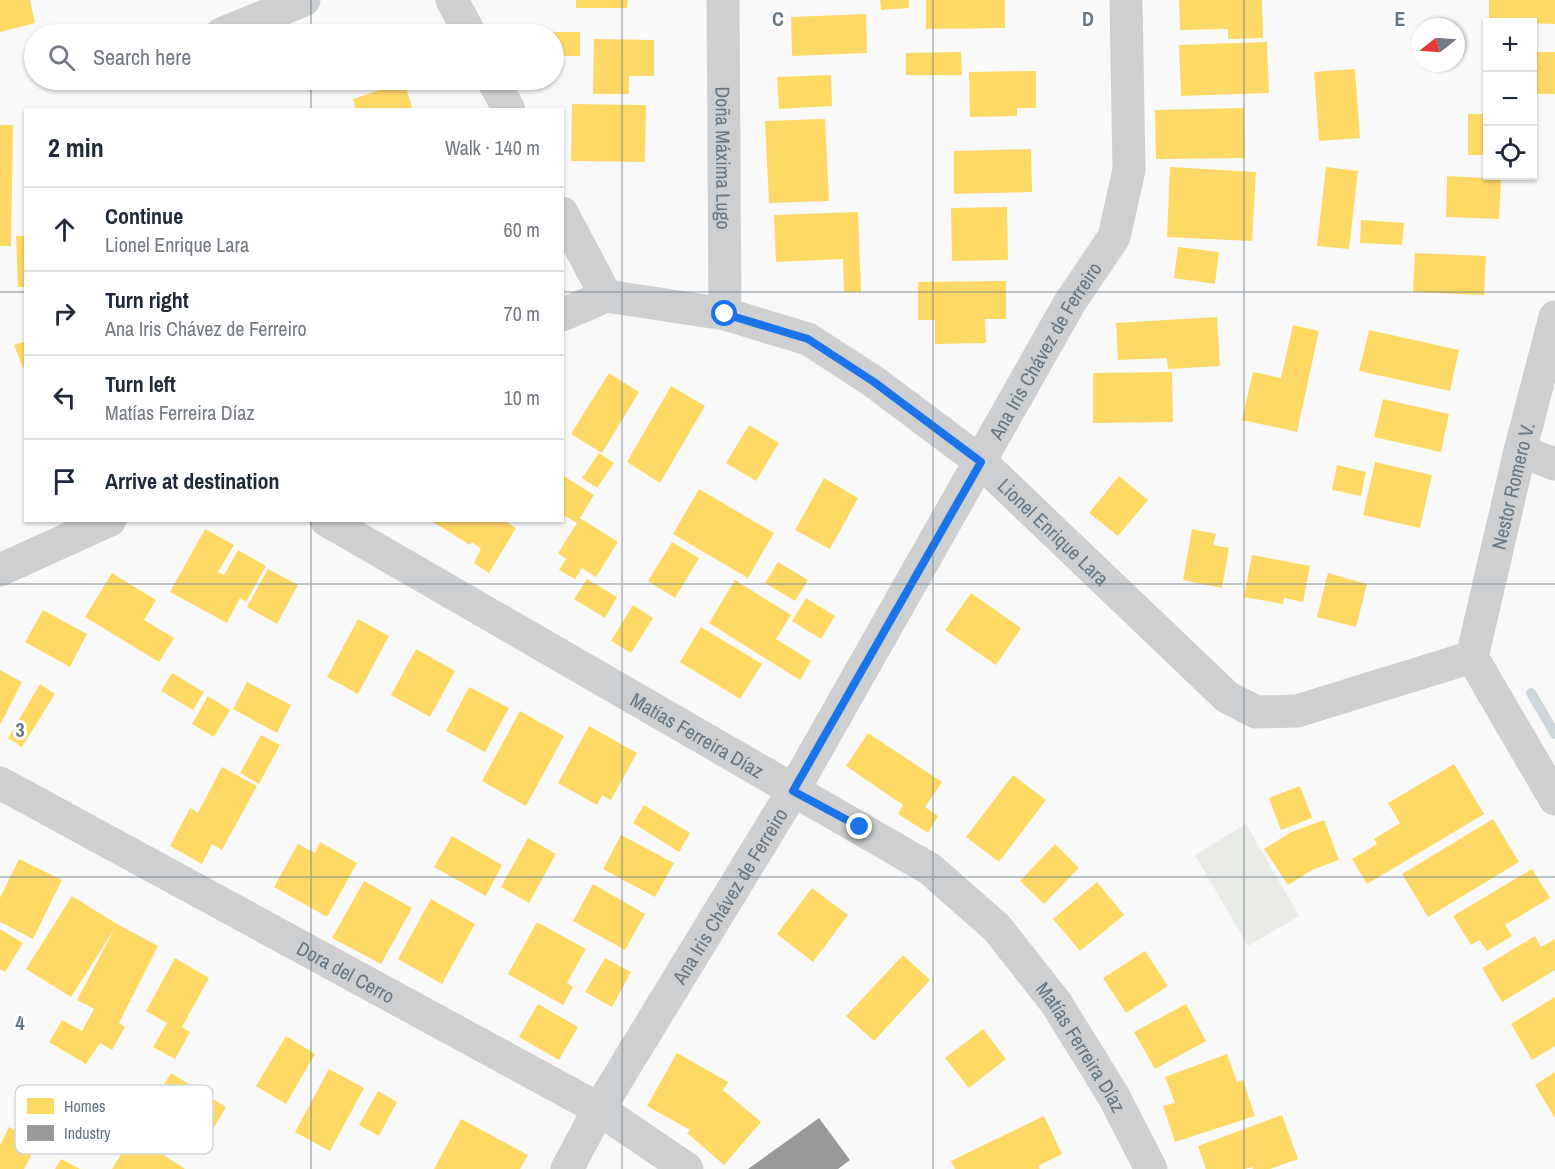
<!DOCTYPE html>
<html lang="en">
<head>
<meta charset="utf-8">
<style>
	:root { --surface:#fff; --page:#f6f6f7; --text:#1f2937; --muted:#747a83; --line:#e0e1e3 }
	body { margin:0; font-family:"Archivo Narrow",sans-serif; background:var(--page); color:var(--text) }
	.controls { position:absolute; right:18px; top:18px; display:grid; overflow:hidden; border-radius:0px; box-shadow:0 2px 4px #0004 }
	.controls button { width:54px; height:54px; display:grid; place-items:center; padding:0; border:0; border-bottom:2px solid var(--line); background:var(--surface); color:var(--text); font:30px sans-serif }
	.compass { position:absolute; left:1411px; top:18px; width:54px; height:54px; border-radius:50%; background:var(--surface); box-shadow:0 2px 4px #0004; rotate:253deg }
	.stop { position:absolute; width:18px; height:18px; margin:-14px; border:4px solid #1a73e8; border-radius:50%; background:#fff }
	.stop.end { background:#1a73e8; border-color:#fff; box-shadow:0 2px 6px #0008 }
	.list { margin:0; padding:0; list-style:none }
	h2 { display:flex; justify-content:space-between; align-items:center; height:78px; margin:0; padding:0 24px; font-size:26px }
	h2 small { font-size:20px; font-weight:400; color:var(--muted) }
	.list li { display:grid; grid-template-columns:39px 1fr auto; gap:18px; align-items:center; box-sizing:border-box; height:84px; padding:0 24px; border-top:2px solid var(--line) }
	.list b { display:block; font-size:22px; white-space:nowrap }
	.list p { margin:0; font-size:20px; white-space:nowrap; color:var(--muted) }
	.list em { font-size:20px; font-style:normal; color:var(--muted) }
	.icon { flex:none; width:33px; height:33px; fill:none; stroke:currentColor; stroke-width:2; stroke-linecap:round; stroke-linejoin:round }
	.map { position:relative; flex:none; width:1555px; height:1169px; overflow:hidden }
	.search { position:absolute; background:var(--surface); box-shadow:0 2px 4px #0004; left:24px; top:24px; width:540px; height:66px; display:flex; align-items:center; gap:15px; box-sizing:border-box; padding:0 21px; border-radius:33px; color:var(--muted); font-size:22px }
	.panel { position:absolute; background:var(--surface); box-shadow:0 2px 4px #0004; left:24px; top:108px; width:540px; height:414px; border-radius:0px }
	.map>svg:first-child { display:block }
	.green { fill:#e8ebe6 }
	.homes { fill:#ffd966 }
	.industry { fill:#999 }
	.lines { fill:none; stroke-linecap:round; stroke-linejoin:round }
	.stream { stroke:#ced6d9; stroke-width:10 }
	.minor { stroke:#cecfd0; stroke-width:33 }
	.route { stroke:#1a73e8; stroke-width:8 }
	.grid { fill:none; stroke:#657683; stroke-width:1.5; stroke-opacity:0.55 }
	.labels { text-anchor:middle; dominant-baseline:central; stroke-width:6; stroke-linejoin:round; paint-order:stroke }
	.street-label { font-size:20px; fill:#657683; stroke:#fff }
	.key { fill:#fff; stroke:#d1d6da; stroke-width:1.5 }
	.key-label { font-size:16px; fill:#657683 }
	.grid-label { font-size:20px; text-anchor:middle; font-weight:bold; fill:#657683; stroke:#fff; stroke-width:6; stroke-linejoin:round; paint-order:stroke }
</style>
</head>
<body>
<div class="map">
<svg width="1555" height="1169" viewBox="0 0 1555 1169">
	<rect width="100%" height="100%" fill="#f9f9f9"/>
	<path class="green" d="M1246,824L1299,916L1248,946L1195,855Z"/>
	<path class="homes" d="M0,0H30L35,23L0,32Z
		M576,0H628L627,8H576Z
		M880,0H909V8L881,10Z
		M926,0H1005V28L926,29Z
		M1179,0H1262L1263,38L1228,39V29L1180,30Z
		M1489,0H1555V24L1489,22Z
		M866,14L867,53L792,56L791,17Z
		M542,32H580V56H554V34H543Z
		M594,39L654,40V76H629V94H593Z
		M1267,42L1269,93L1181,96L1179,45Z
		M961,52L962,75H906V53Z
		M1533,52H1555V94H1533Z
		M1355,69L1360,138L1319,141L1314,72Z
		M1484,69H1488V94H1483Z
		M1036,71V108H1017V116L970,117L969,72Z
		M831,75L832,106L779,109L777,77Z
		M404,82L413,110H356L353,99Z
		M572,104L646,105L645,162L571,161Z
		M1244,108L1245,158L1156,159L1155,110Z
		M1468,114H1488V155H1468Z
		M825,119L829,201L769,203L765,121Z
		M0,125H13L11,246H0Z
		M1031,149L1032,192L954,194V151Z
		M1170,167L1256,172L1252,241L1167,237Z
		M1326,167L1358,171L1349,249L1317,246Z
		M1447,176L1501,179L1499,219L1446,217Z
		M1007,207L1008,260L952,261L951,208Z
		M858,212L861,292H844L843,259L776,262L774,215Z
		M1361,220L1404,223L1402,245L1360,243Z
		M16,236H26V287H18Z
		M1178,247L1219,252L1215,284L1174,278Z
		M1415,253L1486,256L1484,295L1413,292Z
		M1006,281V319H985L986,343L935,344V320H918V282Z
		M1217,317L1220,366L1168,369L1167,358L1118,360L1116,323Z
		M1293,325L1319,331L1297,432L1242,420L1253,372L1281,378Z
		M1369,330L1459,350L1450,391L1359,371Z
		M26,341V367L23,368L14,345Z
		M1172,372L1173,422L1093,423V373Z
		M609,373L639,392L602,453L571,434Z
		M671,386L705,406L660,483L627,462Z
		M1383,399L1449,414L1441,452L1374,437Z
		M749,425L779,443L756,481L726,463Z
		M599,453L614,463L597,488L582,478Z
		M1375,462L1432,475L1420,528L1363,515Z
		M1337,465L1366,472L1361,496L1332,490Z
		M562,475L594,495L580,518L618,542L596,577L582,568L575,579L559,570L566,559L558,553L577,523L562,514Z
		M1119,476L1148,500L1118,536L1089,513Z
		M824,478L858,498L830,549L795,530Z
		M699,489L774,533L748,578L673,534Z
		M430,520H503L516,528L489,573L474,563L481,549L472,542L470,545Z
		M205,529L234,545L218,572L224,575L238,550L266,566L246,602L240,598L227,623L170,592Z
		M1192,529L1216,534L1213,545L1229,548L1222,588L1183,580Z
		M672,542L699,558L675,598L648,581Z
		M1252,555L1310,566L1303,602L1284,598L1283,604L1244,597Z
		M778,562L808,580L795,601L765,583Z
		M268,569L298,585L277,624L247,607Z
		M112,573L156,600L144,620L174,638L159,662L85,617Z
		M1328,573L1367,584L1356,627L1317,617Z
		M587,579L617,597L605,618L574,599Z
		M735,580L791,615L776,639L811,661L800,680L709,623Z
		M971,593L1021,628L996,665L945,630Z
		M806,598L835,616L821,639L792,621Z
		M633,605L653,618L631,653L611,641Z
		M43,610L87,634L70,667L25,642Z
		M358,619L389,636L358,694L327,677Z
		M701,627L762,664L740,699L680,662Z
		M416,649L455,671L430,717L391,695Z
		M0,670L22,682L0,725Z
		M172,673L204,692L193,710L161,691Z
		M247,682L291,705L277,733L233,709Z
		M40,684L55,694L22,747L8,738Z
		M469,687L509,708L485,752L446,731Z
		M208,696L230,710L214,737L192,724Z
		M520,711L564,736L526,806L482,781Z
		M589,726L637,753L611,800L602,795L597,805L558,783Z
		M868,733L942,782L925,807L938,816L928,833L898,814L903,805L846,766Z
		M261,735L280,745L259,784L240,773Z
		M1454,764L1484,814L1367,884L1352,859L1377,844L1374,839L1400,823L1388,803Z
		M222,767L257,786L222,850L212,844L202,864L170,846L190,808L198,813Z
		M1013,775L1046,800L999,862L966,837Z
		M1300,786L1312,818L1281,830L1269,798Z
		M644,805L690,833L679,852L633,823Z
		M1493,819L1519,862L1428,917L1402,874Z
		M1324,820L1339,860L1312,870L1288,885L1264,849L1291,832Z
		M621,835L674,863L655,897L603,869Z
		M452,836L502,865L486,896L434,867Z
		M528,838L556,854L529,903L501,887Z
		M320,842L357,863L327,917L274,887L298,844L315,853Z
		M1055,844L1079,868L1044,904L1020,881Z
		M19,859L62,880L33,939L0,922V898Z
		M1532,869L1550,898L1505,925L1512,936L1487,951L1479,940L1471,945L1453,916Z
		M364,881L412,908L381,964L332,938Z
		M1097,882L1124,915L1080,951L1053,919Z
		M593,884L645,914L625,950L573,921Z
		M812,888L848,915L813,962L777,934Z
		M72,896L117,924L158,946L119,1023L125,1027L112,1050L100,1043L86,1064L49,1042L62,1020L82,1031L94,1009L77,1000L115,928L71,997L26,969Z
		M431,899L475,924L442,984L398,959Z
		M537,922L586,949L567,983L573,987L563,1005L508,974Z
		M0,929L23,943L5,972L0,969Z
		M1535,936L1541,947L1555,939V970L1502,1002L1482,968Z
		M1145,951L1168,986L1126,1013L1103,978Z
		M903,955L930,980L874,1041L846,1016Z
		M175,958L209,978L182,1027L190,1032L175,1059L153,1047L167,1023L146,1011Z
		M605,958L631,972L612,1007L585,992Z
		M1555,997V1046L1532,1060L1511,1024Z
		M538,1004L578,1027L559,1060L519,1037Z
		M1186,1004L1206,1041L1155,1069L1134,1032Z
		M983,1029L1006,1059L969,1088L945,1058Z
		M286,1036L315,1054L286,1104L256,1086Z
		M677,1053L728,1082L723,1090L761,1122L724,1165L687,1133L690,1130L647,1106Z
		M1227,1054L1237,1082L1243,1080L1255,1116L1175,1142L1163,1106L1175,1103L1165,1077Z
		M329,1069L364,1088L330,1151L295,1132Z
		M1555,1072V1118L1535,1085Z
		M171,1073L226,1107L212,1131L156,1098Z
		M378,1091L397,1102L379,1136L359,1125Z
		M1282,1115L1298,1159L1270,1169H1253L1252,1167L1245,1169H1206L1198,1146Z
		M1044,1116L1062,1154L1038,1166L1040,1169H955L951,1161Z
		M461,1119L528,1155L520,1169H434Z
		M9,1127L38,1142L24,1169H0V1145Z
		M133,1135L185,1169H112Z
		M61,1159L80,1169H55Z"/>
	<path class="industry" d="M819,1118L850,1160L838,1169H748Z"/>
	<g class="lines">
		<path class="stream" d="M1531,693L1555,734"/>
		<g class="minor">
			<path d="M452,0L470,34"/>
			<path id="s1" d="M723,0L725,314"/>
			<path d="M221,34L304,0"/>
			<path d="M493,80L509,110"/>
			<path d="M562,213L606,296"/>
			<path id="s2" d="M562,315L606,296L725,314L808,339L874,382L981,462L1227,697L1256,712L1297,711L1472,657"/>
			<path d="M1520,451L1555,464"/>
			<path id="s3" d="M326,520L930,869L997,928L1056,1003L1113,1095L1151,1169"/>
			<path d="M0,570L110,520"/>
			<path id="s4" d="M1472,657L1520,451L1555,317"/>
			<path d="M1472,657L1555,799"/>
			<path id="s5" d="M0,783L599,1109L687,1169"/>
			<path id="s6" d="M567,1169L599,1109L793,791L1069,304L1114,237L1129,170L1126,0"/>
		</g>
	</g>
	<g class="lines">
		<path class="route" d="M725,314L808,339L874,382L981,462L793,791L860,827"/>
	</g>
	<path class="grid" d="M311,0V34M622,0V1169M933,0V1169M1244,0V1169M311,80V110M0,292H26M562,292H1555M311,520V1169M0,584H1555M0,877H1555"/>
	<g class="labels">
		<g class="street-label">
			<text stroke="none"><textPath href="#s1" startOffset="158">Doña Máxima Lugo</textPath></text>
			<text stroke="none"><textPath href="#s6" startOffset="948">Ana Iris Chávez de Ferreiro</textPath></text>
			<text stroke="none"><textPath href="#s4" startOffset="176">Nestor Romero V.</textPath></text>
			<text stroke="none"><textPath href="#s2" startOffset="568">Lionel Enrique Lara</textPath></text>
			<text stroke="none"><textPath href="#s3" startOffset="429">Matías Ferreira Díaz</textPath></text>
			<text stroke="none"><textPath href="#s6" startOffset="318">Ana Iris Chávez de Ferreiro</textPath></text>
			<text stroke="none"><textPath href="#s5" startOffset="394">Dora del Cerro</textPath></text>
			<text stroke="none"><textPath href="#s3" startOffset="933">Matías Ferreira Díaz</textPath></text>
		</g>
	</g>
	<rect x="15" y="1085" width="198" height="69" rx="9" class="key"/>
	<rect x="27" y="1098" width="27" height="16" fill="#ffd966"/>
	<rect x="27" y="1125" width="27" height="16" fill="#999"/>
	<g class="key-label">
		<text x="64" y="1112">Homes</text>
		<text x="64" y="1139">Industry</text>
	</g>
	<g class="grid-label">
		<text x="778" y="26">C</text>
		<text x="1088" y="26">D</text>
		<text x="1400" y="26">E</text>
		<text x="20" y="737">3</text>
		<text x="20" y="1030">4</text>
	</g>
</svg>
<div class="controls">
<button>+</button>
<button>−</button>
<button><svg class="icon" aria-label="locate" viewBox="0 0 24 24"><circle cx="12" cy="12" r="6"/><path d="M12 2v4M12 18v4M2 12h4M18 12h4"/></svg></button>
</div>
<svg class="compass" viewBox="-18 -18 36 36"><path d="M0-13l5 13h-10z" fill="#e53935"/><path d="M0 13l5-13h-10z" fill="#747a83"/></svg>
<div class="stop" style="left:725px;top:314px"></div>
<div class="stop end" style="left:860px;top:827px"></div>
<div class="search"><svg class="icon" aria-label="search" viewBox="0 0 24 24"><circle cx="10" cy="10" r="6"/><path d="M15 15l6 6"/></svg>Search here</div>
<section class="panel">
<h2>2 min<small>Walk · 140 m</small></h2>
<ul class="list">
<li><svg class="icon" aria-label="ahead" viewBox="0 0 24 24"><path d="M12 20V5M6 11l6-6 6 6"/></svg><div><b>Continue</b><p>Lionel Enrique Lara</p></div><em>60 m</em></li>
<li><svg class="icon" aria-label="right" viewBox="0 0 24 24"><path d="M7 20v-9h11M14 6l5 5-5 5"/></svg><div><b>Turn right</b><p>Ana Iris Chávez de Ferreiro</p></div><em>70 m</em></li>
<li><svg class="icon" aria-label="left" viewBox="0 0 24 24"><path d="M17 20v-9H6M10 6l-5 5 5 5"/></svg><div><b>Turn left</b><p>Matías Ferreira Díaz</p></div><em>10 m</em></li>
<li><svg class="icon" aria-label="arrive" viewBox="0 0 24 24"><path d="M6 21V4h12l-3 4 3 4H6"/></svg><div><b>Arrive at destination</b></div></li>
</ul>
</section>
</div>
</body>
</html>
